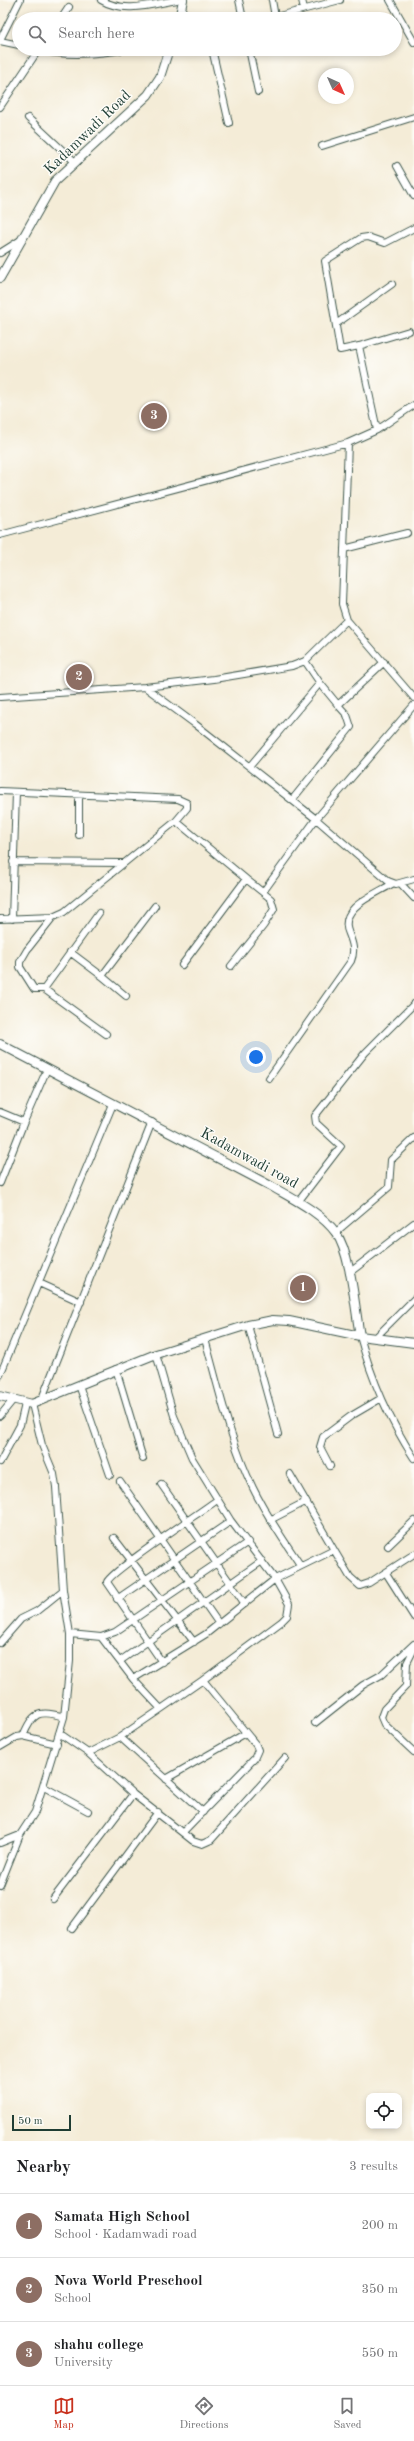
<!DOCTYPE html>
<html lang="en">
<head>
<meta charset="utf-8">
<style>
	:root { --surface:#fff; --page:#f2f2f2; --text:#202124; --muted:#757577; --line:#e0e0e0; --accent:#c8321e }
	body { margin:0; font-family:"Old Standard TT",serif; background:var(--page); color:var(--text) }
	.controls { position:absolute; right:12px; bottom:12px; display:grid; overflow:hidden; border-radius:8px; box-shadow:0 2px 6px #0003 }
	.controls button { width:36px; height:36px; display:grid; place-items:center; padding:0; border:0; border-bottom:1px solid var(--line); background:var(--surface); color:var(--text); font:20px sans-serif }
	.compass { position:absolute; left:318px; top:68px; width:36px; height:36px; border-radius:50%; background:var(--surface); box-shadow:0 2px 6px #0003; rotate:135deg }
	.scale { position:absolute; left:12px; bottom:10px; width:59px; box-sizing:border-box; padding-left:4px; border:2px solid #1f3d34; border-top:0; font-size:11px; line-height:14px; white-space:nowrap; color:#1f3d34; -webkit-text-stroke:3px #fdfcf7; paint-order:stroke }
	.you { position:absolute; left:256px; top:1057px; width:14px; height:14px; margin:-10px; border:3px solid #fff; border-radius:50%; background:#1a73e8; box-shadow:0 0 0 6px #1a73e833 }
	.badge { display:grid; place-items:center; width:26px; height:26px; border-radius:50%; background:var(--accent); color:#fff; font-size:13px; font-weight:700 }
	.pin { position:absolute; translate:-50% -50%; border:2px solid #fff; box-shadow:0 1px 4px #0006 }
	.list { margin:0; padding:0; list-style:none }
	h2 { display:flex; justify-content:space-between; align-items:center; height:52px; margin:0; padding:0 16px; font-size:17px }
	h2 small { font-size:13px; font-weight:400; color:var(--muted) }
	.list li { display:grid; grid-template-columns:26px 1fr auto; gap:12px; align-items:center; box-sizing:border-box; height:64px; padding:0 16px; border-top:1px solid var(--line) }
	.list b { display:block; font-size:15px; white-space:nowrap }
	.list p { margin:0; font-size:13px; white-space:nowrap; color:var(--muted) }
	.list em { font-size:13px; font-style:normal; color:var(--muted) }
	.icon { flex:none; width:22px; height:22px; fill:none; stroke:currentColor; stroke-width:2; stroke-linecap:round; stroke-linejoin:round }
	.map { position:relative; flex:none; width:414px; height:2141px; overflow:hidden }
	.search { position:absolute; background:var(--surface); box-shadow:0 2px 6px #0003; left:12px; right:12px; top:12px; height:44px; display:flex; align-items:center; gap:10px; box-sizing:border-box; padding:0 14px; border-radius:22px; color:var(--muted); font-size:15px }
	.sheet { height:244px; background:var(--surface) }
	nav { display:flex; justify-content:space-around; align-items:center; box-sizing:border-box; height:56px; border-top:1px solid var(--line); background:var(--surface); font-size:11px; color:var(--muted) }
	nav a { display:grid; justify-items:center; gap:2px }
	nav .on { color:var(--accent) }
	.map>svg:first-child { display:block }
	.lines { fill:none; stroke-linecap:round; stroke-linejoin:round }
	.minor-casing { stroke:#3f574c; stroke-width:8 }
	.tertiary-casing { stroke:#3f574c; stroke-width:10 }
	.minor { stroke:#fff; stroke-width:6 }
	.tertiary { stroke:#fff; stroke-width:8 }
	.labels { text-anchor:middle; dominant-baseline:central; stroke-width:3; stroke-linejoin:round; paint-order:stroke }
	.street-label { font-size:15px; fill:#1f3d34; stroke:#fdfcf7 }
</style>
</head>
<body>
<div class="map">
<svg width="414" height="2141" viewBox="0 0 414 2141">
	<rect width="100%" height="100%" fill="#fdfcf7"/>
	<filter id="ink" filterUnits="userSpaceOnUse"><feTurbulence type="fractalNoise" baseFrequency=".025" numOctaves="2"/><feDisplacementMap in="SourceGraphic" scale="8" xChannelSelector="R" yChannelSelector="G"/><feConvolveMatrix kernelMatrix="1 2 1 2 8 2 1 2 1" color-interpolation-filters="sRGB"/></filter>
	<filter id="wash" filterUnits="userSpaceOnUse"><feTurbulence type="fractalNoise" baseFrequency=".012" numOctaves="4" result="noise"/><feDisplacementMap in="SourceGraphic" scale="16" xChannelSelector="R" yChannelSelector="G"/><feGaussianBlur stdDeviation="0.9" result="paint"/><feColorMatrix in="noise" values="0 0 0 0 0 0 0 0 0 0 0 0 0 0 0 0 0 1.4 0 .05"/><feComposite in="paint" operator="in"/></filter>
	<g filter="url(#wash)">
		<rect width="100%" height="100%" fill="#f4ecd7"/>
	</g>
	<g filter="url(#ink)">
		<g class="lines">
			<defs>
				<path id="minor" d="M101,0C124,14 153,4 177,0
					M239,0L243,19
					M272,0L275,17L340,0
					M302,0L304,9
					M390,0L414,42
					M61,19L69,7
					M266,19L275,17
					M0,40L20,0
					M0,41L19,45
					M34,49C62,56 97,55 126,49
					M212,49L229,123
					M249,49L258,92
					M0,107L39,49
					M28,118L75,162
					M322,146L414,117
					M397,166L414,196
					M0,253L19,241
					M336,324L392,284
					M359,346L409,331
					M377,430L359,346L340,350L325,261L361,238L368,237L385,243L414,228
					M348,443L377,430L414,405
					M0,535L348,443L342,604L347,620L414,698
					M344,549L407,533
					M305,661L320,683L338,705L384,662
					M145,687L214,679L292,666L305,661L347,620
					M0,697L145,687L195,724L316,819L388,881L396,884L414,879
					M250,766L320,683
					M0,791L178,799L187,803V808L176,821L64,912L53,917L0,919
					M292,800L351,727L347,715L338,705
					M176,821L246,879L182,965
					M79,835V795
					M13,862L123,863
					M401,884L414,898
					M263,892L316,819L414,705
					M53,917L27,950L20,962V967L34,989H44L106,1034
					M12,919L16,792
					M70,952L102,976
					M231,966L264,925L274,909L271,899L246,879
					M44,989L99,913
					M126,996L102,976L155,906
					M269,1078L351,961C355,951 353,944 349,934C337,908 374,895 392,884
					M0,1112L24,1122L47,1069
					M0,1183L24,1122
					M298,1202L341,1146L316,1123L315,1116L365,1053L414,1004
					M336,1232L389,1187L391,1160L414,1138
					M349,1273L414,1223
					M39,1283L81,1302
					M248,1325L278,1434
					M360,1336C372,1381 389,1420 414,1458
					M375,1338L414,1299
					M205,1339C219,1389 230,1441 253,1488C266,1515 284,1541 301,1566
					M156,1354L174,1416L192,1458L231,1521L275,1579L289,1604L287,1616L281,1622L203,1680
					M116,1369L143,1459
					M0,1375L113,1104
					M79,1385L110,1475
					M41,1401L152,1122
					M0,1416L13,1400
					M0,1462L20,1425L25,1404
					M330,1466L320,1447L323,1437L351,1416L380,1399
					M290,1474L334,1550
					M120,1481L219,1624
					M161,1484L245,1604
					M270,1520L305,1502
					M114,1538L194,1642
					M388,1546L414,1521
					M386,1573L414,1617
					M117,1599L231,1521
					M70,1634L101,1637L133,1679L161,1709L203,1680L256,1745L258,1750L254,1759L183,1832
					M101,1637L115,1632L248,1542
					M0,1643L21,1619L37,1611L63,1590
					M414,1649L407,1663L406,1686L384,1709L381,1717L384,1724L414,1752
					M120,1661L262,1561
					M162,1662L107,1582C111,1571 201,1512 217,1500
					M133,1679L206,1634L275,1579L334,1550L350,1577L360,1586L369,1583L414,1554
					M315,1723L363,1685L381,1675L414,1644
					M59,1733L88,1753L133,1794L193,1841L202,1844L211,1840L285,1758
					M23,1736C33,1713 38,1709 64,1717
					M120,1737L161,1709
					M0,1747L17,1737L23,1736L57,1744
					M88,1753L120,1737L203,1812
					M166,1779L246,1733
					M44,1787L88,1811
					M0,1843L20,1835L35,1812L64,1717L70,1661V1634L63,1590L56,1487L54,1474L42,1445L32,1404
					M0,1885L20,1835
					M53,1899L133,1794
					M72,1928L158,1812"/>
				<path id="tertiary" d="M179,19L183,0
					M0,278L55,181L148,95L160,77L169,49
					M0,1044L269,1185C291,1198 321,1212 336,1233C351,1254 355,1309 360,1336
					M0,1396L32,1404L156,1354L248,1325L273,1320L289,1321L360,1336L414,1343"/>
			</defs>
			<use href="#minor" class="minor-casing"/>
			<use href="#tertiary" class="tertiary-casing"/>
			<use href="#minor" class="minor"/>
			<use href="#tertiary" class="tertiary"/>
		</g>
	</g>
	<g class="labels">
		<g class="street-label">
			<text transform="translate(88 133) rotate(-44)">Kadamwadi Road</text>
			<text transform="translate(249 1159) rotate(29)">Kadamwadi road</text>
		</g>
	</g>
</svg>
<div class="controls">
<button><svg class="icon" aria-label="locate" viewBox="0 0 24 24"><circle cx="12" cy="12" r="6"/><path d="M12 2v4M12 18v4M2 12h4M18 12h4"/></svg></button>
</div>
<svg class="compass" viewBox="-18 -18 36 36"><path d="M0-13l5 13h-10z" fill="#e53935"/><path d="M0 13l5-13h-10z" fill="#757577"/></svg>
<div class="scale">50 m</div>
<div class="you"></div>
<div class="pin badge" style="left:303px;top:1288px;background:#8d6e63">1</div>
<div class="pin badge" style="left:79px;top:677px;background:#8d6e63">2</div>
<div class="pin badge" style="left:154px;top:416px;background:#8d6e63">3</div>
<div class="search"><svg class="icon" aria-label="search" viewBox="0 0 24 24"><circle cx="10" cy="10" r="6"/><path d="M15 15l6 6"/></svg>Search here</div>
</div>
<section class="sheet">
<h2>Nearby<small>3 results</small></h2>
<ul class="list">
<li><span class="badge" style="background:#8d6e63">1</span><div><b>Samata High School</b><p>School · Kadamwadi road</p></div><em>200 m</em></li>
<li><span class="badge" style="background:#8d6e63">2</span><div><b>Nova World Preschool</b><p>School</p></div><em>350 m</em></li>
<li><span class="badge" style="background:#8d6e63">3</span><div><b>shahu college</b><p>University</p></div><em>550 m</em></li>
</ul>
</section>
<nav>
<a class="on"><svg class="icon" aria-label="map" viewBox="0 0 24 24"><path d="M3 6l6-2 6 2 6-2v14l-6 2-6-2-6 2zM9 4v14M15 6v14"/></svg>Map</a>
<a><svg class="icon" aria-label="directions" viewBox="0 0 24 24"><path d="M12 3l9 9-9 9-9-9zM9 14v-3h6M13 9l2 2-2 2"/></svg>Directions</a>
<a><svg class="icon" aria-label="saved" viewBox="0 0 24 24"><path d="M7 4h10v16l-5-4-5 4z"/></svg>Saved</a>
</nav>
</body>
</html>
